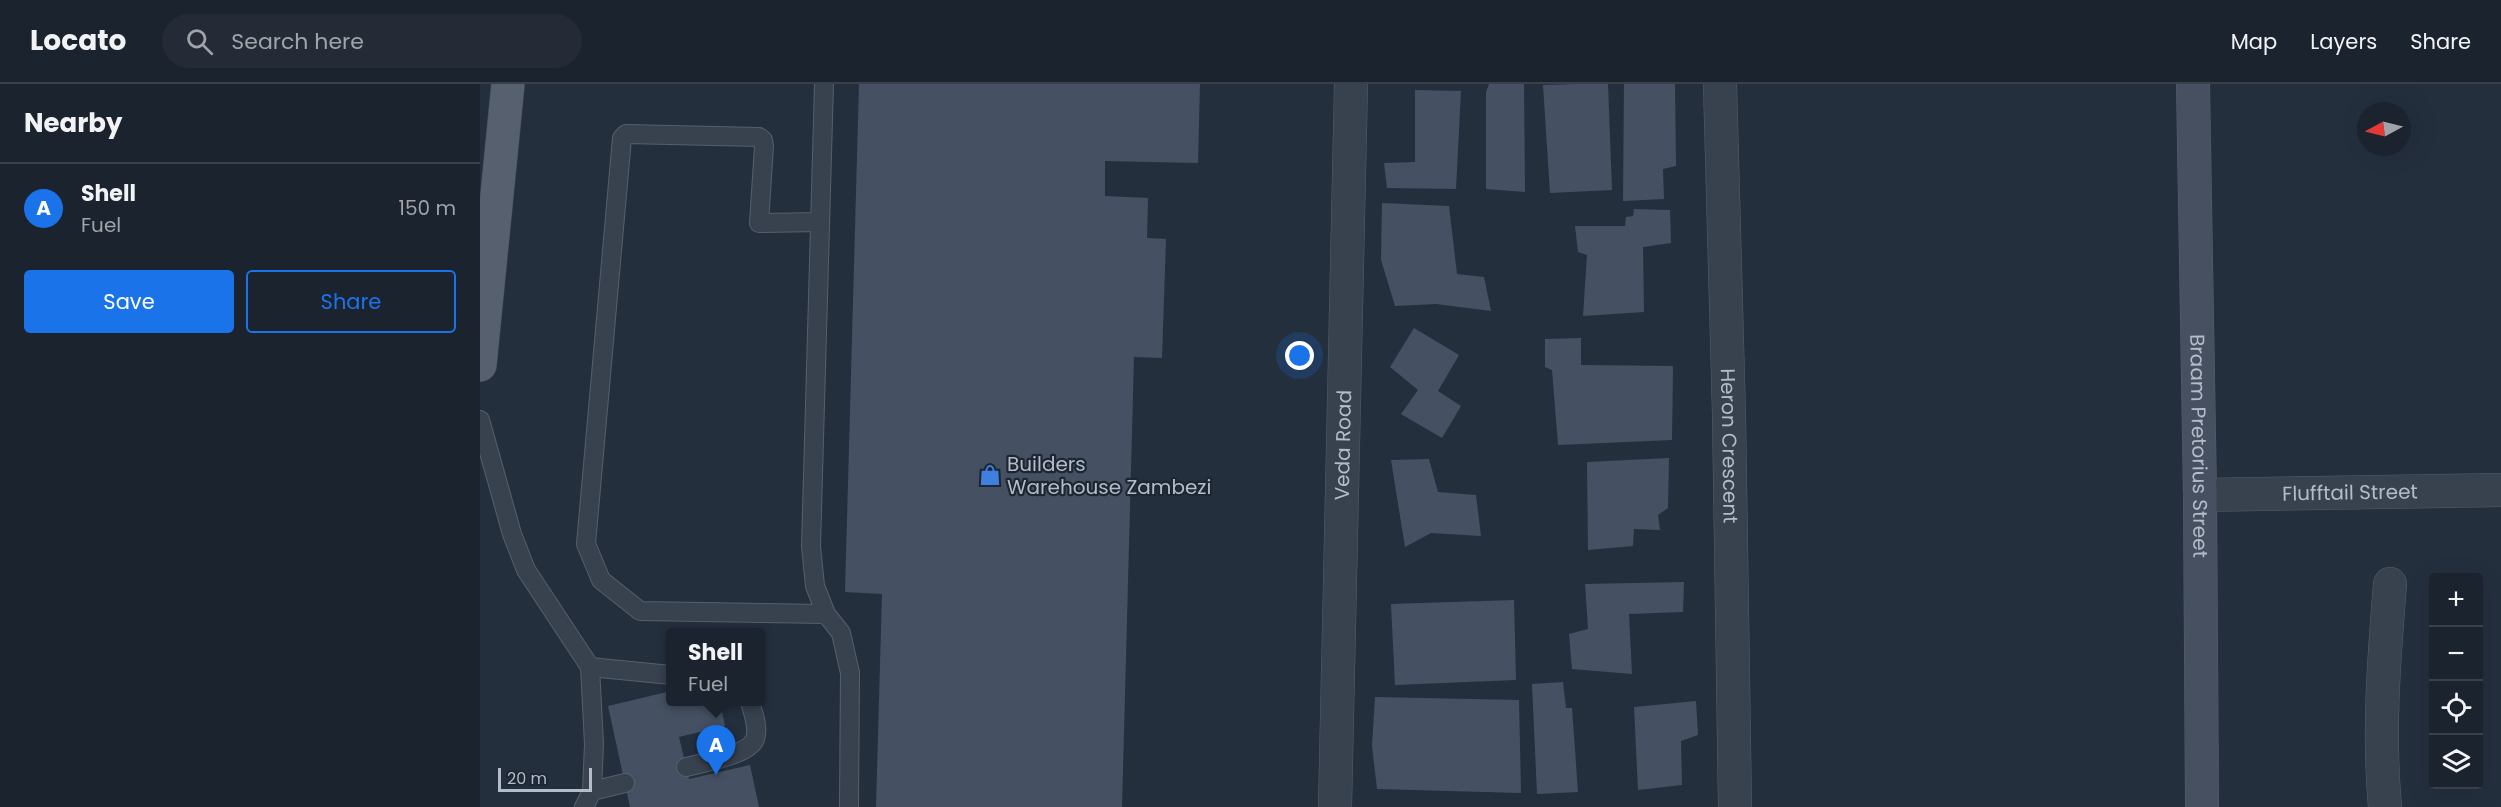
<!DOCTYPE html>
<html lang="en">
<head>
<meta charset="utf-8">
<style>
	:root { --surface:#1b232e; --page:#242b36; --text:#f1f3f6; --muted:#a0a4aa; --line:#39404a; --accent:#1a73e8 }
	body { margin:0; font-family:Poppins,sans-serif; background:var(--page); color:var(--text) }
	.controls { position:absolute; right:18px; bottom:18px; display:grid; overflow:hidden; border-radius:6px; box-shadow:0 6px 24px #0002 }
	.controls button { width:54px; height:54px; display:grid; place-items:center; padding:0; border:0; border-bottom:2px solid var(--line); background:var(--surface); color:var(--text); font:30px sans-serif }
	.compass { position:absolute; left:1877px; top:18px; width:54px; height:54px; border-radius:50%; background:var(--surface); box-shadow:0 6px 24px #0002; rotate:263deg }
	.scale { position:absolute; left:18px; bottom:15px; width:94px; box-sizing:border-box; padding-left:6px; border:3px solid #b4bcc9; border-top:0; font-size:16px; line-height:21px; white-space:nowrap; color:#b4bcc9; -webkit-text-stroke:4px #1d2633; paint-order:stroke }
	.you { position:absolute; left:820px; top:272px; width:21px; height:21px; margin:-15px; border:4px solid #fff; border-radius:50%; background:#1a73e8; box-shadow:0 0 0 9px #1a73e833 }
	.badge { display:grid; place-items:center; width:39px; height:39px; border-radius:50%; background:var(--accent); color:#fff; font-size:20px; font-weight:700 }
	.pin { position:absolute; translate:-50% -50px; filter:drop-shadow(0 2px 3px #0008) }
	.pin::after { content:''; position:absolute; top:32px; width:21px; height:18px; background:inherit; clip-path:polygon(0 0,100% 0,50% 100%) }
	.popup { position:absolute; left:186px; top:544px; width:99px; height:78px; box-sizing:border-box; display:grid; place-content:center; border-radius:6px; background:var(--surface); filter:drop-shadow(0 2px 4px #0005); font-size:20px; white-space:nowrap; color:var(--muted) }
	.popup b { font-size:22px; color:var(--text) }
	.popup::after { content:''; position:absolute; left:50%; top:100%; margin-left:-12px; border:12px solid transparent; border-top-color:var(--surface) }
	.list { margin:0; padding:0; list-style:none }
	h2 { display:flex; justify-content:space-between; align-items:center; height:78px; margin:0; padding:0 24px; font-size:26px }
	h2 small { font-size:20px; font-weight:400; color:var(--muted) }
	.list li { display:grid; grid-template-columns:39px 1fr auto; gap:18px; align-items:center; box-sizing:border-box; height:90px; padding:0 24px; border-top:2px solid var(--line) }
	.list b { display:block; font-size:22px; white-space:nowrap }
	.list p { margin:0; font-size:20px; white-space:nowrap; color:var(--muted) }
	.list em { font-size:20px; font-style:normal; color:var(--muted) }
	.actions { display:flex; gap:12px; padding:18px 24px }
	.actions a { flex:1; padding:14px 0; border:2px solid var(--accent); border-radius:6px; text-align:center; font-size:21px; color:var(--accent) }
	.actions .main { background:var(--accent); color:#fff }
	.icon { flex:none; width:33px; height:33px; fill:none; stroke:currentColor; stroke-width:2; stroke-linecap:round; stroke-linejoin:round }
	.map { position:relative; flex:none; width:2021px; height:723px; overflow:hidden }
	header { display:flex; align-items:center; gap:36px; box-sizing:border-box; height:84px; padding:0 30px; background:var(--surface); border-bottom:2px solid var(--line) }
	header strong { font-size:28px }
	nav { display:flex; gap:33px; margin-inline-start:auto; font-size:21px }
	.search { width:420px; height:54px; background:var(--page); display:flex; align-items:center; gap:15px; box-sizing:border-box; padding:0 21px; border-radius:33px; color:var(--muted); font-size:22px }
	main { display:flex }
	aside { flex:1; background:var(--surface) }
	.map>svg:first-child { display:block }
	.building { fill:#455162 }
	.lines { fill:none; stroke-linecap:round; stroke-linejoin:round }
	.lane-casing { stroke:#565f6c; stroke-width:20 }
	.street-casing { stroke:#565f6c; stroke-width:34 }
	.secondary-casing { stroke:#565f6c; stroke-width:34 }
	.primary-casing { stroke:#414a57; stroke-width:34 }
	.lane { stroke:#38414e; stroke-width:18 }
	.street { stroke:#38414e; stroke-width:33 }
	.secondary { stroke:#465061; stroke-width:33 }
	.primary { stroke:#56606e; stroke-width:33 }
	.labels { text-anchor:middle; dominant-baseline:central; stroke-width:4.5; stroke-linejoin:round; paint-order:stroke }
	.street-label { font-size:20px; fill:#b4bcc9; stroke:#1d2633 }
	.poi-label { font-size:20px; fill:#b4bcc9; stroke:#1d2633; text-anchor:start }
</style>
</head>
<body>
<header>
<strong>Locato</strong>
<div class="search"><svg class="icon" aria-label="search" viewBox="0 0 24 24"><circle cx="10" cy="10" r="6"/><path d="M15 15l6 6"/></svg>Search here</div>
<nav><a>Map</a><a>Layers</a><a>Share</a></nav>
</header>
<main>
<aside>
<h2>Nearby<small></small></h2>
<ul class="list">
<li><span class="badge">A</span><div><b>Shell</b><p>Fuel</p></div><em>150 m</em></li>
</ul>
<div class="actions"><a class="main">Save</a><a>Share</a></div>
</aside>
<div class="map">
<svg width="2021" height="723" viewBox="0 0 2021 723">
	<rect width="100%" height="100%" fill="#242f3e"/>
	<path class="building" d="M379,0H720L718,79L625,77V112L668,114L667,154L686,155L682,274L654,273L642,723H396L402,510L365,508Z
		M1009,0H1044L1045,108L1006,105V8Z
		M1097,0H1128L1132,106L1070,109L1063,1Z
		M1144,0H1195L1196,82L1183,85L1184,115L1143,117Z
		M935,6L981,7L976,105L907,104L904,79L935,78Z
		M902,119L969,122L977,190L1004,193L1011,227L956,220L915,222L901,176Z
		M1154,125L1190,126L1191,159L1163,163L1164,228L1103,232L1107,171L1098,168L1095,142H1145L1146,133L1153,132Z
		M934,244L979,271L958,307L981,322L962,354L921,330L938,306L910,283Z
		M1101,254V281L1193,282L1192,356L1078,361L1072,286L1065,283V255Z
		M1189,374L1188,424L1178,431L1180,446L1154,445L1153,462L1108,466L1107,378Z
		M949,375L958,408L996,411L1001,452L951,449L925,463L911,376Z
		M1204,498L1203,528L1149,530L1152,590L1092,585L1089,550L1108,545L1105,500Z
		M1034,516L1036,596L915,601L911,520Z
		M1083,598L1086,624H1092L1098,708L1057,710L1052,600Z
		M191,607V618H240L245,642L199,653L209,695L270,681L279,723H150L128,622Z
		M895,613L1039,616L1041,709L897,705L892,662Z
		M1216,617L1218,651L1201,657L1202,701L1158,706L1154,623Z"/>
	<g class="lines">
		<defs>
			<path id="lane" d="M344,0L331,462L335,502L346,530L361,549L370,589L369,723
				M340,138L279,139L284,62L283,56L279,53L146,50L142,54L106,460L121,496L160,527L346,530
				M0,336L32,450L46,486L110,583L114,660L112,707L104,723
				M110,583L191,591
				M206,683C222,679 269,671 275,655C279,643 273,629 270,618
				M112,707L145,699"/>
			<g id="street">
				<path id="s1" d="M1240,0L1249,331L1255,723"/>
				<path id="s2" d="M1720,411L2021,406"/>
				<path id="s3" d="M855,723L871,0"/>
				<path d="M1905,723C1898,648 1904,575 1910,500"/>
			</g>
			<g id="secondary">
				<path id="s4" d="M1713,0L1720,411L1722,723"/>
			</g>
			<path id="primary" d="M0,281L28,0"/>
		</defs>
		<use href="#lane" class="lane-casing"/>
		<use href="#street" class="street-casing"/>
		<use href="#secondary" class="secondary-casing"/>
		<use href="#primary" class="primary-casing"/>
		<use href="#lane" class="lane"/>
		<use href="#street" class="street"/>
		<use href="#secondary" class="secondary"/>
		<use href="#primary" class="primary"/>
	</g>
	<defs>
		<symbol id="shop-bare" viewBox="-9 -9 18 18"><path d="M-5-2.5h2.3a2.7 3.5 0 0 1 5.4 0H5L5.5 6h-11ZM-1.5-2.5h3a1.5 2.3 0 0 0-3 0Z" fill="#3f7fe0" stroke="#1d2633" stroke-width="2.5" paint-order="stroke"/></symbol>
	</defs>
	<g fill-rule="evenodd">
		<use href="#shop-bare" x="495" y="376" width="30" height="30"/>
	</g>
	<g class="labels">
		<g class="street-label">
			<text stroke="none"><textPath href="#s1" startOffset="362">Heron Crescent</textPath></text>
			<text stroke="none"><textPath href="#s4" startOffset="362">Braam Pretorius Street</textPath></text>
			<text stroke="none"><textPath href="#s3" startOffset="362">Veda Road</textPath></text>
			<text stroke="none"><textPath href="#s2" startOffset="150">Flufftail Street</textPath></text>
		</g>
		<g class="poi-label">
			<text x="527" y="380">Builders<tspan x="527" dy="23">Warehouse Zambezi</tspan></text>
		</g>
	</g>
</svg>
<div class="controls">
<button>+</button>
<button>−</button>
<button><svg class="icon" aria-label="locate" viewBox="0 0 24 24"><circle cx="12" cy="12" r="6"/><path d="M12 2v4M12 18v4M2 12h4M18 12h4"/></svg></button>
<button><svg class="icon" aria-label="layers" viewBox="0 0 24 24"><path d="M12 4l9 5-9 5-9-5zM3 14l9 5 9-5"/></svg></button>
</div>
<svg class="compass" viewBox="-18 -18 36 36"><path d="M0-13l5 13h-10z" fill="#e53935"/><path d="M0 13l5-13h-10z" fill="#a0a4aa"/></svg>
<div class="scale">20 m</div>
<div class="you"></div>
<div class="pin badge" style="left:236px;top:691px">A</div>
<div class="popup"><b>Shell</b>Fuel</div>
</div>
</main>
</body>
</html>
